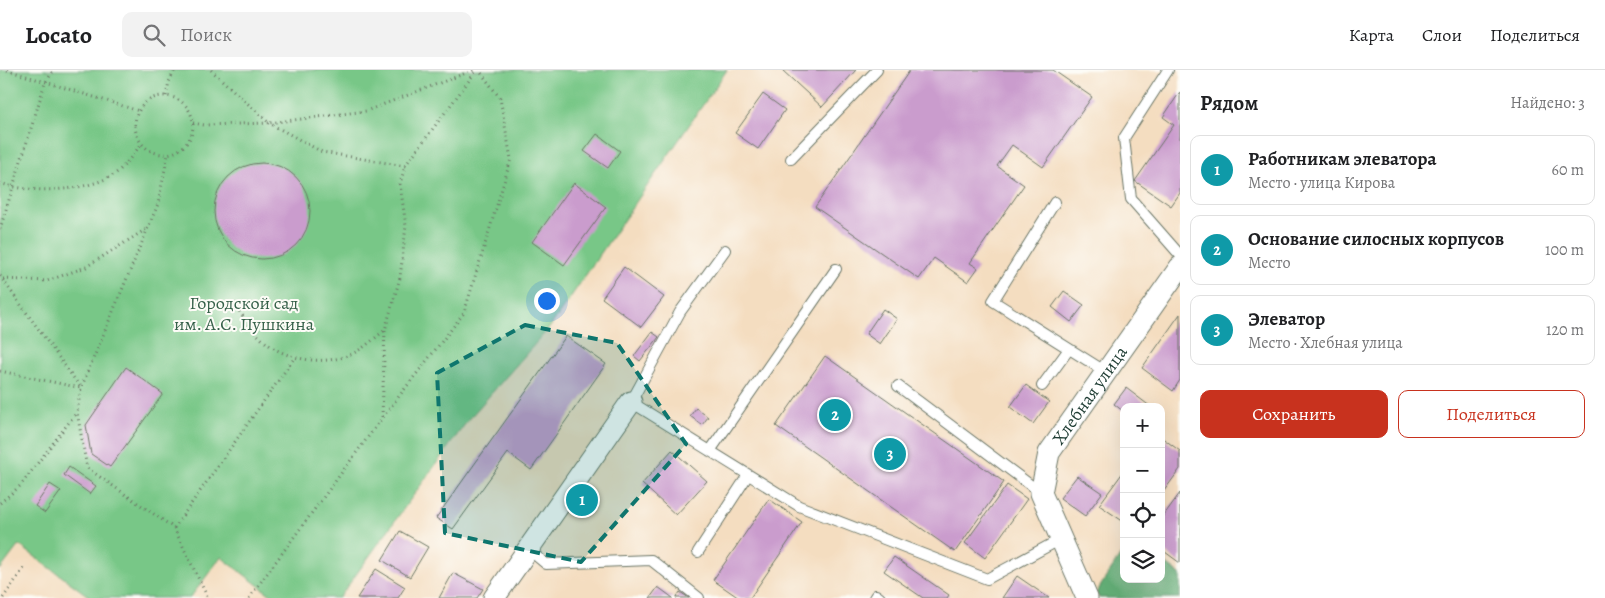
<!DOCTYPE html>
<html lang="ru">
<head>
<meta charset="utf-8">
<style>
	:root { --surface:#fff; --page:#f2f2f2; --text:#202124; --muted:#757577; --line:#e0e0e0; --accent:#c8321e }
	body { margin:0; font-family:Alegreya,serif; background:var(--page); color:var(--text) }
	.controls { position:absolute; right:15px; bottom:15px; display:grid; overflow:hidden; border-radius:10px; box-shadow:0 5px 20px #0002 }
	.controls button { width:45px; height:45px; display:grid; place-items:center; padding:0; border:0; border-bottom:1px solid var(--line); background:var(--surface); color:var(--text); font:25px sans-serif }
	.you { position:absolute; left:546px; top:230px; width:18px; height:18px; margin:-12px; border:4px solid #fff; border-radius:50%; background:#1a73e8; box-shadow:0 0 0 8px #1a73e833 }
	.badge { display:grid; place-items:center; width:32px; height:32px; border-radius:50%; background:var(--accent); color:#fff; font-size:16px; font-weight:700 }
	.pin { position:absolute; translate:-50% -50%; border:2px solid #fff; box-shadow:0 1px 5px #0006 }
	.list { margin:0; padding:0; list-style:none }
	h2 { display:flex; justify-content:space-between; align-items:center; height:65px; margin:0; padding:0 20px; font-size:21px }
	h2 small { font-size:16px; font-weight:400; color:var(--muted) }
	.list li { display:grid; grid-template-columns:32px 1fr auto; gap:15px; align-items:center; box-sizing:border-box; height:70px; margin:0 10px 10px; padding:0 10px; border:1px solid var(--line); border-radius:10px }
	.list b { display:block; font-size:19px; white-space:nowrap }
	.list p { margin:0; font-size:16px; white-space:nowrap; color:var(--muted) }
	.list em { font-size:16px; font-style:normal; color:var(--muted) }
	.actions { display:flex; gap:10px; padding:15px 20px }
	.actions a { flex:1; padding:11px 0; border:1px solid var(--accent); border-radius:10px; text-align:center; font-size:18px; color:var(--accent) }
	.actions .main { background:var(--accent); color:#fff }
	.icon { flex:none; width:28px; height:28px; fill:none; stroke:currentColor; stroke-width:2; stroke-linecap:round; stroke-linejoin:round }
	.map { position:relative; flex:none; width:1180px; height:528px; overflow:hidden }
	header { display:flex; align-items:center; gap:30px; box-sizing:border-box; height:70px; padding:0 25px; background:var(--surface); border-bottom:1px solid var(--line) }
	header strong { font-size:24px }
	nav { display:flex; gap:28px; margin-inline-start:auto; font-size:18px }
	.search { width:350px; height:45px; background:var(--page); display:flex; align-items:center; gap:12px; box-sizing:border-box; padding:0 18px; border-radius:10px; color:var(--muted); font-size:19px }
	main { display:flex }
	aside { flex:1; background:var(--surface) }
	.map>svg:first-child { display:block }
	.green { fill:#78c787; stroke:#4c825e }
	.forest { fill:#62ac74; stroke:#407454 }
	.building { fill:#ca9ccd }
	.lines { fill:none; stroke-linecap:round; stroke-linejoin:round }
	.lane-casing { stroke:#6a7565; stroke-width:12 }
	.street-casing { stroke:#6a7565; stroke-width:23 }
	.path { stroke:#6a7565; stroke-width:3; stroke-dasharray:1 4; stroke-linecap:butt }
	.lane { stroke:#fff; stroke-width:10 }
	.street { stroke:#fff; stroke-width:21 }
	.marked { fill:#0f766e; fill-opacity:0.2; stroke:#0f766e; stroke-width:4; stroke-dasharray:10 6; stroke-linejoin:round }
	.labels { text-anchor:middle; dominant-baseline:central; stroke-width:4; stroke-linejoin:round; paint-order:stroke }
	.park-label { font-size:18px; fill:#356049; stroke:#fdfcf7 }
	.street-label { font-size:18px; fill:#1f3d34; stroke:#fdfcf7 }
</style>
</head>
<body>
<header>
<strong>Locato</strong>
<div class="search"><svg class="icon" aria-label="search" viewBox="0 0 24 24"><circle cx="10" cy="10" r="6"/><path d="M15 15l6 6"/></svg>Поиск</div>
<nav><a>Карта</a><a>Слои</a><a>Поделиться</a></nav>
</header>
<main>
<div class="map">
<svg width="1180" height="528" viewBox="0 0 1180 528">
	<rect width="100%" height="100%" fill="#fdfcf7"/>
	<filter id="ink" filterUnits="userSpaceOnUse"><feTurbulence type="fractalNoise" baseFrequency=".02" numOctaves="2"/><feDisplacementMap in="SourceGraphic" scale="10" xChannelSelector="R" yChannelSelector="G"/><feConvolveMatrix kernelMatrix="1 2 1 2 8 2 1 2 1" color-interpolation-filters="sRGB"/></filter>
	<filter id="wash" filterUnits="userSpaceOnUse"><feTurbulence type="fractalNoise" baseFrequency=".0096" numOctaves="4" result="noise"/><feDisplacementMap in="SourceGraphic" scale="20" xChannelSelector="R" yChannelSelector="G"/><feGaussianBlur stdDeviation="1.12" result="paint"/><feColorMatrix in="noise" values="0 0 0 0 0 0 0 0 0 0 0 0 0 0 0 0 0 1.4 0 .05"/><feComposite in="paint" operator="in"/></filter>
	<g filter="url(#wash)">
		<rect width="100%" height="100%" fill="#f4ddc0"/>
		<path class="green" d="M0,0H727L550,257L468,350L339,528H275L221,487L190,528H91L19,475L0,500Z"/>
		<path class="forest" d="M1124,479V509H1161V490L1180,504V528H1099L1096,523Z"/>
		<g id="blocks">
			<path class="building" d="M782,0H856L822,37Z
				M910,0H1053L1092,27L1043,97L1012,75L997,96L1024,115L970,193L978,198L968,212L934,188L919,209L815,137Z
				M1180,22V123L1171,136L1135,111L1174,55L1163,47Z
				M763,24L785,40L758,79L735,63Z
				M597,64L620,81L608,98L584,81Z
				M214 141a48 48 0 1 1 96 0a48 48 0 1 1-96 0Z
				M574,113L606,137L564,195L532,172Z
				M624,197L664,227L641,257L602,228Z
				M1064,221L1084,235L1071,252L1052,237Z
				M883,239L897,249L880,274L866,264Z
				M1180,244V310L1173,321L1142,298Z
				M652,262L659,267L640,291L634,286Z
				M566,266L606,294L531,400L508,383L453,459L436,448Z
				M825,286L1004,412L955,482L776,356Z
				M126,297L163,324L110,397L91,384L86,355Z
				M1026,315L1049,332L1033,354L1010,337Z
				M1126,318L1151,337H1124V342L1114,334Z
				M696,338L708,347L702,355L690,346Z
				M1161,367L1180,381V399L1161,425Z
				M672,380L707,411L676,445L642,414Z
				M69,397L96,416L90,424L64,405Z
				M1124,401V452L1099,435Z
				M1077,406L1102,423L1085,446L1060,428Z
				M50,414L61,421L45,443L35,436Z
				M1007,415L1027,429L985,488L965,473Z
				M1180,423V493L1161,479V449Z
				M769,429L802,452L750,528H739L713,510Z
				M400,461L428,477L410,507L382,490Z
				M894,487L949,525L947,528H923L884,501Z
				M376,499L405,517L398,528H357Z
				M453,503L483,519L477,528H439Z
				M1017,506L1049,528H1002Z
				M658,517L673,528H650Z
				M680,522L689,528H676Z"/>
		</g>
	</g>
	<g filter="url(#ink)">
		<use href="#blocks" fill-opacity="0" stroke="#6a7565" stroke-width="1"/>
		<g class="lines">
			<defs>
				<path id="lane" d="M1168,0L1124,68L1131,129L1180,185
					M791,89L877,0
					M1055,132L993,231L1106,302
					M725,180L680,242L631,332L799,436L987,509L1061,469
					M898,316L1041,423
					M1042,316L1069,279
					M710,381L836,199
					M528,479L546,494L651,490L699,528
					M698,482L748,405
					M874,528L876,525L880,528"/>
				<g id="street">
					<path d="M494,528L631,332"/>
					<path id="s1" d="M1087,528L1041,423L1049,383L1180,197"/>
				</g>
			</defs>
			<use href="#lane" class="lane-casing"/>
			<use href="#street" class="street-casing"/>
			<path class="path" d="M7,0L139,41
				M211,0L269,53L366,41L474,0
				M166,26L169,12L175,0
				M135 55a29 29 0 1 1 58 0a29 29 0 1 1-58 0Z
				M193,53L204,55L269,53L322,82L405,96
				M0,113C30,124 85,122 113,105C124,99 133,83 142,74
				M0,159L45,13L54,0
				M0,206L81,318L77,342L87,398L174,458L208,528
				M3,209L47,211L86,197L148,158
				M234,233C244,248 256,267 272,277C295,292 329,295 354,283C365,277 375,268 385,260
				M0,301L81,318L158,134L168,84
				M382,347L385,260L400,208L406,156L400,114L405,96L477,0
				M0,433L20,416L77,342
				M174,458L295,287
				M3,528L24,498
				M249,528L382,348L464,243L511,89L500,28L479,0"/>
			<use href="#lane" class="lane"/>
			<use href="#street" class="street"/>
		</g>
	</g>
	<path class="marked" d="M525,255L617,273L686,374L581,492L445,463L437,303Z"/>
	<g class="labels">
		<g class="park-label">
			<text x="244" y="233">Городской сад<tspan x="244" dy="21">им. А.С. Пушкина</tspan></text>
		</g>
		<g class="street-label">
			<text stroke="none"><textPath href="#s1" startOffset="226">Хлебная улица</textPath></text>
		</g>
	</g>
</svg>
<div class="controls">
<button>+</button>
<button>−</button>
<button><svg class="icon" aria-label="locate" viewBox="0 0 24 24"><circle cx="12" cy="12" r="6"/><path d="M12 2v4M12 18v4M2 12h4M18 12h4"/></svg></button>
<button><svg class="icon" aria-label="layers" viewBox="0 0 24 24"><path d="M12 4l9 5-9 5-9-5zM3 14l9 5 9-5"/></svg></button>
</div>
<div class="you"></div>
<div class="pin badge" style="left:582px;top:430px;background:#0f9aa8">1</div>
<div class="pin badge" style="left:835px;top:345px;background:#0f9aa8">2</div>
<div class="pin badge" style="left:890px;top:384px;background:#0f9aa8">3</div>
</div>
<aside>
<h2>Рядом<small>Найдено: 3</small></h2>
<ul class="list">
<li><span class="badge" style="background:#0f9aa8">1</span><div><b>Работникам элеватора</b><p>Место · улица Кирова</p></div><em>60 m</em></li>
<li><span class="badge" style="background:#0f9aa8">2</span><div><b>Основание силосных корпусов</b><p>Место</p></div><em>100 m</em></li>
<li><span class="badge" style="background:#0f9aa8">3</span><div><b>Элеватор</b><p>Место · Хлебная улица</p></div><em>120 m</em></li>
</ul>
<div class="actions"><a class="main">Сохранить</a><a>Поделиться</a></div>
</aside>
</main>
</body>
</html>
